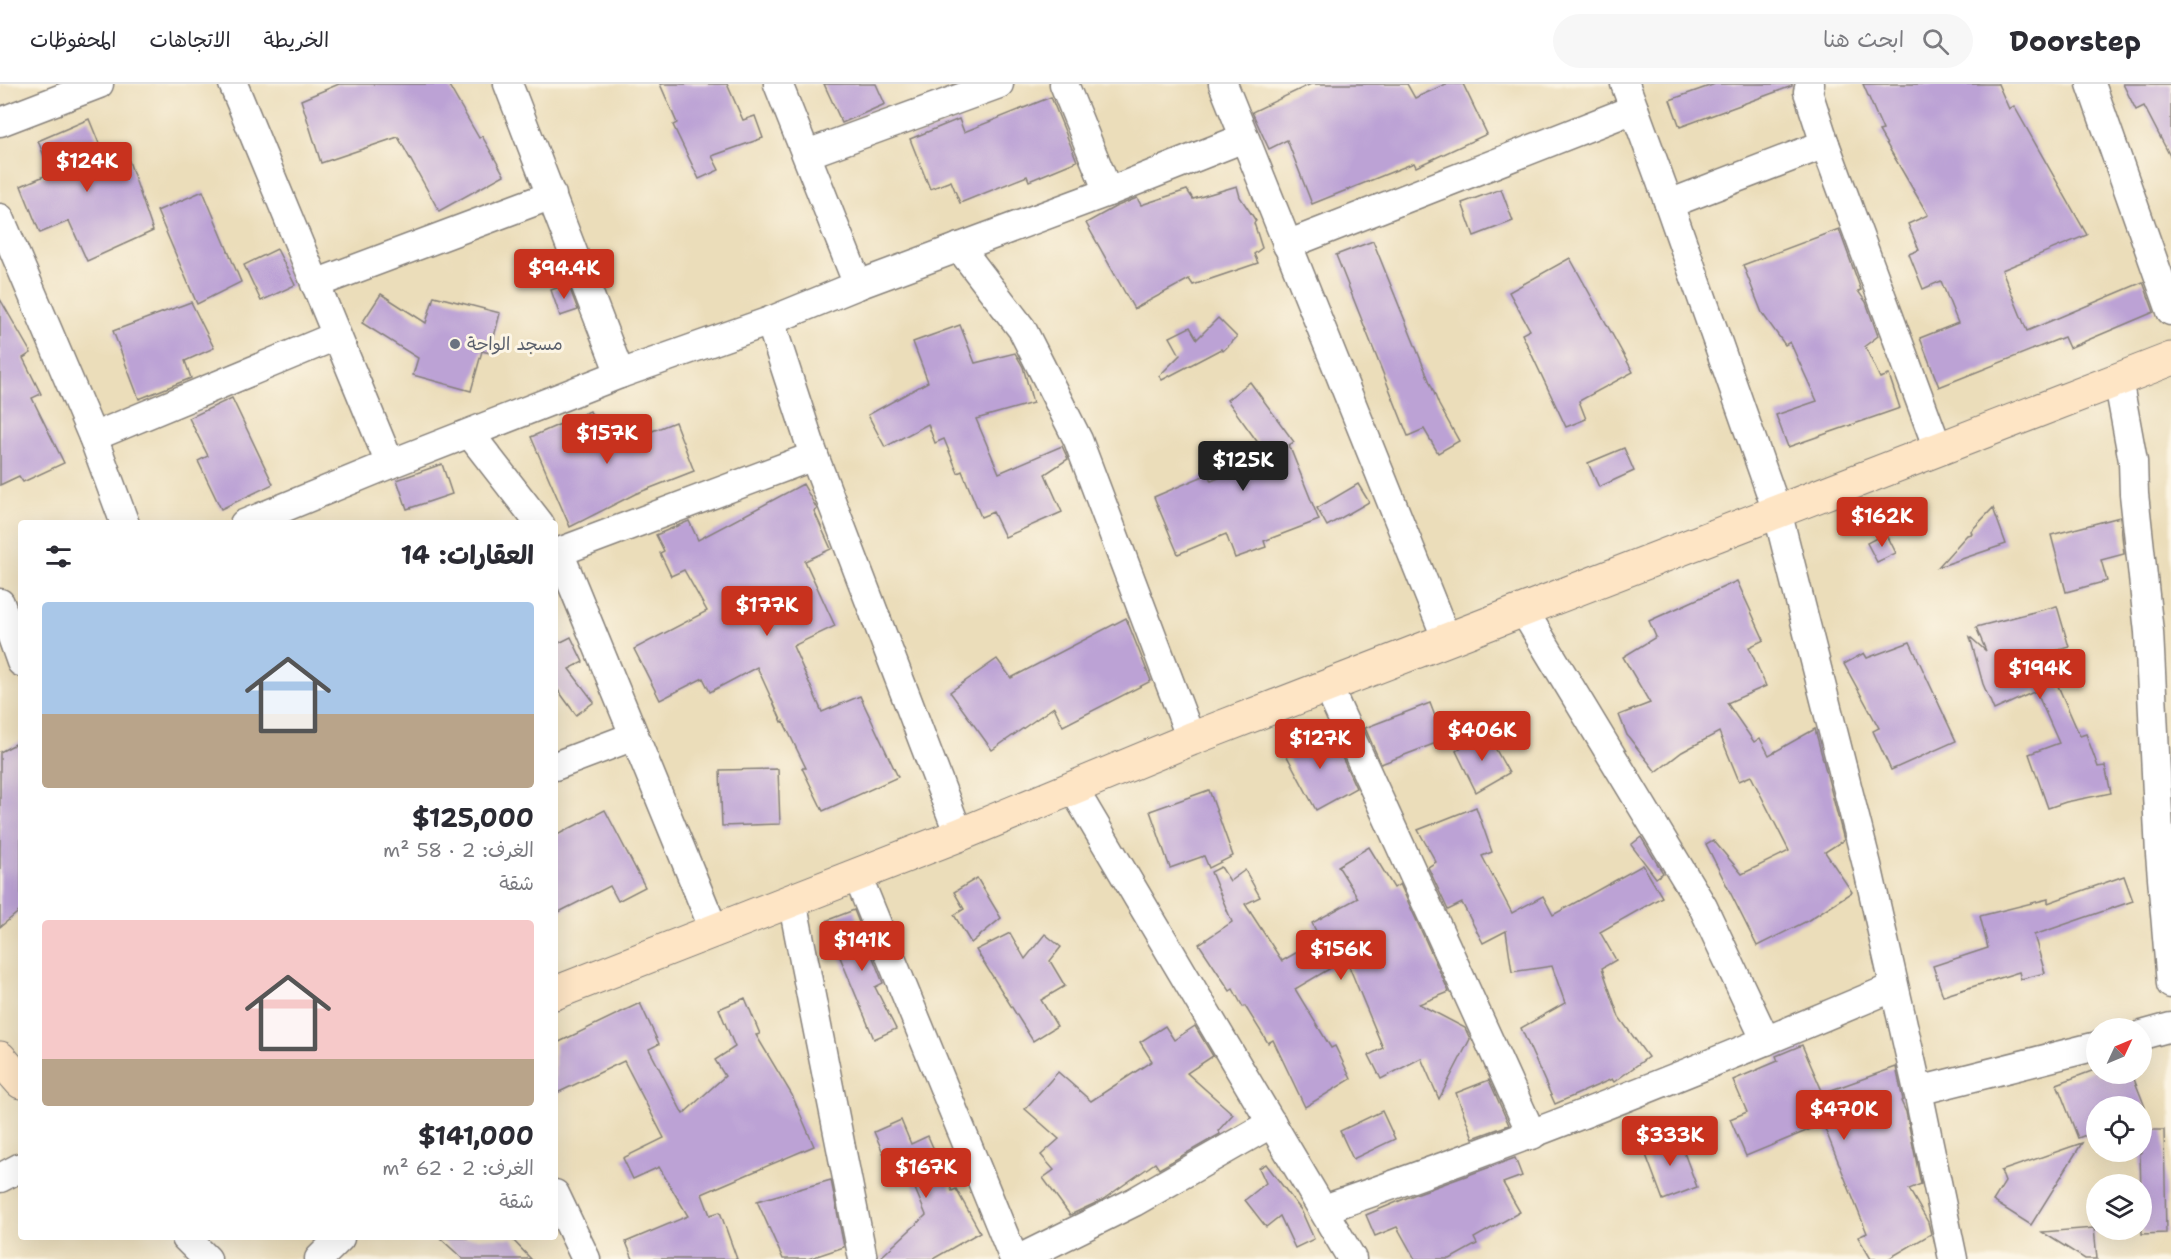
<!DOCTYPE html>
<html lang="ar">
<head>
<meta charset="utf-8">
<style>
  :root { --surface:#fff; --page:#f7f7f7; --text:#2b2b33; --muted:#7c7c81; --line:#e1e1e2; --accent:#c8321e }
  body { margin:0; font-family:"Shantell Sans","Playpen Sans Arabic",sans-serif; background:var(--page); color:var(--text); direction:rtl; height:100vh; display:flex; flex-direction:column; font-size:22px; white-space:nowrap }
  * { box-sizing:border-box; margin:0 }
  p { font-size:20px; color:var(--muted) }
  .icon { flex:none; width:33px; height:33px; fill:none; stroke:currentColor; stroke-width:2; stroke-linecap:round; stroke-linejoin:round }
  .map { position:relative; flex:1; overflow:hidden; direction:ltr }
  .details { position:absolute; left:18px; top:436px; width:540px; height:720px; display:flex; flex-direction:column; background:var(--surface); border-radius:6px; box-shadow:0 6px 24px #0002; direction:rtl }
  .details>* { flex:none }
  .needle { width:39px; rotate:46deg }
  .buttons { position:absolute; left:2086px; top:934px; display:grid; gap:12px }
  .buttons a { display:grid; place-items:center; width:66px; height:66px; border-radius:50%; background:var(--surface); box-shadow:0 6px 24px #0002; font-size:30px }
  .price { position:absolute; translate:-50% -51px; padding:0 14px; border-radius:6px; background:var(--accent); color:#fff; font-size:20px; line-height:39px; filter:drop-shadow(0 2px 3px #0008) }
  .price::after { content:''; position:absolute; left:50%; top:36px; width:18px; height:14px; margin-left:-9px; background:inherit; clip-path:polygon(0 0,100% 0,50% 100%) }
  .price.on { background:#222; color:#fff }
  ul { padding:0; list-style:none }
  li { display:grid; align-content:center; gap:12px; height:318px; padding:0 24px }
  li span { display:grid; place-items:center; height:186px; border-radius:6px; color:#555 }
  li>.icon { margin-inline-start:auto }
  span .icon { width:108px; height:108px; fill:#fffc; stroke-width:1 }
  li b { font-size:26px }
  h2 { display:flex; justify-content:space-between; align-items:center; height:72px; padding:0 24px; font-size:26px }
  header { display:flex; align-items:center; gap:36px; box-sizing:border-box; height:84px; padding:0 30px; background:var(--surface); border-bottom:2px solid var(--line) }
  header strong { font-size:28px }
  nav { display:flex; gap:33px; margin-inline-start:auto; font-size:21px }
  .search { width:420px; height:54px; background:var(--page); display:flex; align-items:center; gap:15px; box-sizing:border-box; padding:0 21px; border-radius:33px; color:var(--muted); font-size:22px }
  .map>svg:first-child { display:block }
  .building { fill:#bca2d5 }
  .lines { fill:none; stroke-linecap:round; stroke-linejoin:round }
  .street-casing { stroke:#86807a; stroke-width:31 }
  .secondary-casing { stroke:#86807a; stroke-width:35 }
  .street { stroke:#fff; stroke-width:28 }
  .secondary { stroke:#fee5c5; stroke-width:33 }
  .worship-dot { fill:#6b7280; stroke:#fcf5e5; stroke-width:2 }
  .labels { text-anchor:middle; dominant-baseline:central; stroke-width:6; stroke-linejoin:round; paint-order:stroke }
  .worship-label { font-size:18px; fill:#5b616d; stroke:#fcf5e5; text-anchor:start }
</style>
</head>
<body>
<header>
<strong>Doorstep</strong>
<div class="search"><svg class="icon" aria-label="search" viewBox="0 0 24 24"><circle cx="10" cy="10" r="6"/><path d="M15 15l6 6"/></svg>ابحث هنا</div>
<nav><a>الخريطة</a><a>الاتجاهات</a><a>المحفوظات</a></nav>
</header>
<div class="map">
<svg width="2171" height="1175" viewBox="0 0 2171 1175">
  <rect width="100%" height="100%" fill="#fcf5e5"/>
  <filter id="ink" filterUnits="userSpaceOnUse"><feTurbulence type="fractalNoise" baseFrequency=".0167" numOctaves="2"/><feDisplacementMap in="SourceGraphic" scale="12" xChannelSelector="R" yChannelSelector="G"/><feConvolveMatrix kernelMatrix="1 2 1 2 8 2 1 2 1" color-interpolation-filters="sRGB"/></filter>
  <filter id="wash" filterUnits="userSpaceOnUse"><feTurbulence type="fractalNoise" baseFrequency=".008" numOctaves="4" result="noise"/><feDisplacementMap in="SourceGraphic" scale="24" xChannelSelector="R" yChannelSelector="G"/><feGaussianBlur stdDeviation="1.35" result="paint"/><feColorMatrix in="noise" values="0 0 0 0 0 0 0 0 0 0 0 0 0 0 0 0 0 1.4 0 .05"/><feComposite in="paint" operator="in"/></filter>
  <g filter="url(#wash)">
    <rect width="100%" height="100%" fill="#ebddba"/>
    <g id="blocks">
      <!-- building -->
      <g class="building">
        <polygon points="339,0 448,0 479,54 482,52 504,91 439,127 398,53 321,79 301,16"/>
        <polygon points="660,0 727,0 743,36 755,32 763,54 712,72 719,86 699,95 673,41 677,39"/>
        <polygon points="824,0 876,0 885,20 842,39"/>
        <polygon points="1311,0 1407,0 1415,14 1446,0 1463,0 1487,50 1416,83 1414,79 1312,120 1287,56 1269,65 1252,28"/>
        <polygon points="1715,0 1792,0 1792,2 1680,43 1670,16"/>
        <polygon points="1863,0 1998,0 2009,25 2014,22 2087,151 2002,186 2027,247 2143,198 2154,228 2069,264 2064,253 1939,303 1920,254 1958,239 1941,197 1923,205 1909,170 1919,166 1908,140 1928,131 1879,47 1883,46"/>
        <polygon points="2123,0 2171,0 2171,74 2144,22 2136,26"/>
        <polygon points="1051,13 1077,77 1029,97 1027,92 960,119 951,97 930,105 910,55 959,35 964,48"/>
        <polygon points="89,35 109,84 129,77 153,147 87,177 69,137 40,149 21,102 51,89 38,57"/>
        <polygon points="1237,102 1240,113 1256,137 1254,139 1262,164 1254,170 1258,179 1193,201 1189,195 1134,225 1086,139 1115,123 1137,114 1141,121 1187,106 1193,115"/>
        <polygon points="1501,105 1513,137 1474,152 1462,119"/>
        <polygon points="203,107 241,198 197,220 157,127"/>
        <polygon points="1839,145 1861,206 1858,207 1866,218 1878,252 1865,262 1880,294 1889,291 1900,324 1788,363 1776,331 1817,317 1790,258 1785,261 1762,229 1743,181"/>
        <polygon points="1373,157 1439,321 1459,357 1438,369 1424,345 1408,352 1336,171"/>
        <polygon points="277,165 295,201 261,217 244,181"/>
        <polygon points="1570,174 1633,288 1579,317 1586,335 1566,343 1522,250 1530,246 1509,208"/>
        <polygon points="568,200 578,226 560,232 551,206"/>
        <polygon points="381,210 426,239 434,212 500,229 490,269 482,267 471,307 413,291 418,274 362,239"/>
        <polygon points="0,215 31,269 23,274 41,310 32,314 64,379 23,398 19,392 0,401"/>
        <polygon points="191,218 214,264 185,277 191,294 139,315 113,247"/>
        <polygon points="1218,234 1237,253 1223,267 1221,265 1162,296 1159,292 1180,271 1170,253 1190,243 1197,255"/>
        <polygon points="960,241 975,279 1015,269 1023,283 1033,319 976,335 999,389 1062,362 1068,375 1045,390 1062,428 1005,453 993,428 981,433 962,387 958,389 944,355 935,359 928,340 885,363 868,331 928,298 913,258"/>
        <polygon points="1250,298 1294,358 1289,361 1319,436 1264,457 1266,463 1235,474 1226,450 1178,470 1154,413 1208,390 1211,397 1269,374 1227,316"/>
        <polygon points="232,314 273,400 221,425 198,377 208,372 189,334"/>
        <polygon points="590,327 607,365 675,338 694,387 635,410 570,443 531,353"/>
        <polygon points="1624,364 1634,387 1599,403 1588,379"/>
        <polygon points="442,380 452,410 407,425 397,396"/>
        <polygon points="803,400 817,425 814,427 831,465 805,477 835,542 793,562 822,628 860,612 898,693 823,727 802,684 806,684 783,637 782,638 757,583 710,608 703,594 660,616 634,565 707,527 684,486 671,492 660,469 664,467 656,451 689,437 698,456"/>
        <polygon points="1358,400 1369,418 1327,442 1317,424"/>
        <polygon points="1993,424 2006,460 1938,483 1967,451 1972,450 1971,447"/>
        <polygon points="2120,433 2124,470 2101,476 2107,497 2066,508 2051,451"/>
        <polygon points="1886,449 1896,469 1877,478 1867,459"/>
        <polygon points="1737,497 1764,556 1749,563 1766,602 1727,619 1754,658 1760,654 1769,671 1815,645 1844,756 1825,768 1852,808 1807,837 1757,862 1706,760 1713,756 1742,790 1789,767 1751,692 1739,697 1719,648 1682,668 1656,688 1627,651 1619,631 1650,619 1623,573 1656,553 1649,537"/>
        <polygon points="2057,522 2069,563 2044,570 2080,652 2086,650 2098,683 2105,682 2111,709 2066,718 2048,724 2029,670 2059,659 2036,607 1994,626 1983,600 1970,553 1986,567 1976,543"/>
        <polygon points="1126,534 1151,597 1063,642 1054,623 992,666 950,608 997,575 1011,594"/>
        <polygon points="571,553 583,578 569,585 594,618 576,631 555,602 555,561"/>
        <polygon points="1910,558 1956,657 1891,686 1873,647 1879,644 1844,580 1864,569 1867,574"/>
        <polygon points="1430,619 1444,656 1381,680 1365,644"/>
        <polygon points="1485,646 1509,689 1476,708 1456,667"/>
        <polygon points="1309,649 1317,664 1334,656 1356,704 1316,726 1282,663"/>
        <polygon points="21,657 21,826 0,843 0,668"/>
        <polygon points="778,685 780,740 722,742 720,686"/>
        <polygon points="1209,706 1233,772 1209,784 1204,772 1170,784 1150,727"/>
        <polygon points="1476,723 1492,768 1482,772 1512,829 1543,812 1553,831 1643,781 1662,813 1600,848 1616,876 1602,884 1619,933 1648,973 1614,998 1612,995 1555,1020 1521,944 1565,919 1552,882 1512,888 1506,847 1483,859 1462,819 1448,826 1428,783 1436,778 1418,746"/>
        <polygon points="605,726 645,803 618,817 610,802 555,830 555,752"/>
        <polygon points="1641,753 1663,789 1656,794 1631,761"/>
        <polygon points="1369,763 1394,804 1400,800 1449,908 1419,920 1465,944 1470,955 1439,1015 1421,974 1381,995 1369,971 1383,964 1346,875 1295,905 1331,964 1335,962 1351,995 1305,1023 1273,956 1268,959 1245,922 1243,923 1233,905 1230,907 1199,860 1232,838 1211,788 1221,783 1230,797 1245,786 1260,813 1245,820 1282,877 1320,855 1312,839 1358,814 1338,782"/>
        <polygon points="2124,792 2133,817 2034,851 2045,889 2021,895 2019,888 1943,912 1933,882 1988,864 1980,832 2048,815 2048,819"/>
        <polygon points="977,794 1001,834 971,859 954,831 964,825 954,808"/>
        <polygon points="854,826 883,899 875,903 896,945 874,955 840,873 842,872 828,836"/>
        <polygon points="1010,849 1025,875 1045,850 1061,863 1050,877 1065,902 1041,916 1057,942 1033,957 976,866"/>
        <polygon points="745,914 760,950 756,951 792,1011 814,1062 702,1110 710,1131 720,1128 737,1175 633,1175 626,1158 688,1132 659,1083 633,1095 623,1074 664,1054 624,977 555,1010 555,960 640,919 659,960 649,965 683,1030 725,992 715,976 735,963 719,925"/>
        <polygon points="1165,942 1174,956 1195,942 1213,972 1187,989 1233,1030 1218,1047 1220,1050 1159,1085 1155,1079 1102,1116 1070,1131 1043,1094 1054,1086 1041,1071 1059,1055 1025,1025 1058,988 1091,1017 1152,977 1140,958"/>
        <polygon points="1802,961 1823,1009 1896,983 1903,1016 1901,1017 1906,1028 1921,1100 1909,1105 1928,1138 1931,1150 1888,1175 1871,1175 1858,1153 1867,1149 1823,1040 1746,1072 1730,1035 1747,1028 1733,996 1778,977 1776,972"/>
        <polygon points="2097,985 2097,990 2132,990 2145,1023 2097,1023 2097,1047 2078,1054 2057,1000"/>
        <polygon points="1489,996 1509,1041 1473,1054 1456,1009"/>
        <polygon points="1382,1027 1395,1055 1353,1075 1340,1047"/>
        <polygon points="901,1036 911,1060 928,1052 952,1107 956,1105 980,1148 933,1175 879,1175 926,1131 903,1076 889,1082 874,1048"/>
        <polygon points="2142,1046 2164,1046 2166,1149 2142,1150 2140,1068 2142,1068"/>
        <polygon points="1677,1050 1697,1103 1663,1116 1643,1063"/>
        <polygon points="2082,1059 2031,1141 1993,1117 2005,1098 2001,1087"/>
        <polygon points="1515,1074 1522,1092 1503,1099 1520,1128 1474,1154 1477,1160 1450,1175 1415,1175 1397,1143 1375,1152 1366,1131 1416,1110"/>
        <polygon points="1266,1080 1301,1126 1314,1155 1295,1164 1280,1132 1266,1143 1245,1116 1266,1099 1259,1084"/>
        <polygon points="831,1096 844,1163 808,1175 783,1175 757,1117"/>
        <polygon points="2094,1144 2097,1175 2085,1175 2042,1148"/>
        <polygon points="440,1154 511,1154 531,1175 463,1175"/>
      </g>
    </g>
  </g>
  <g filter="url(#ink)">
    <use href="#blocks" fill-opacity="0" stroke="#86807a" stroke-width="1.5"/>
    <g class="lines">
      <!-- street casing -->
      <g class="street-casing">
        <g id="street">
          <polyline points="233,0 390,380"/>
          <polyline points="508,0 620,290"/>
          <polyline points="778,0 858,201"/>
          <polyline points="1064,0 1108,108"/>
          <polyline points="1223,0 1447,556"/>
          <polyline points="1625,0 1669,120 1777,427 1867,781 1918,1007 1953,1175"/>
          <polyline points="1810,0 1808,8 1825,60 1938,365"/>
          <polyline points="2091,0 2171,227"/>
          <polyline points="0,38 99,0"/>
          <polyline points="807,70 999,0"/>
          <polyline points="1669,120 1825,60"/>
          <polyline points="0,134 93,353 125,440"/>
          <polyline points="1287,161 1634,25"/>
          <polyline points="959,163 1022,245 1078,356 1191,655"/>
          <polyline points="315,200 552,111"/>
          <polyline points="770,237 814,372 959,751"/>
          <polyline points="2118,295 2133,377 2134,410 2149,548 2160,770 2171,900"/>
          <polyline points="470,350 540,440"/>
          <polyline points="93,353 336,252"/>
          <polyline points="244,440 390,380 620,290 770,237 858,201 1108,108 1244,54"/>
          <polyline points="0,519 21,578"/>
          <polyline points="1524,527 1703,823 1766,957"/>
          <polyline points="1328,603 1532,1051"/>
          <polyline points="555,682 634,652"/>
          <polyline points="1073,704 1352,1175"/>
          <polyline points="857,791 1014,1175"/>
          <polyline points="792,816 863,1175"/>
          <polyline points="714,846 559,468 814,372"/>
          <polyline points="2142,951 2171,943"/>
          <polyline points="1918,1007 2097,962"/>
          <polyline points="0,1094 21,1083"/>
          <polyline points="555,1110 586,1175"/>
          <path d="M1324,1125C1517,1059 1706,983 1894,903"/>
          <polyline points="186,1154 207,1175"/>
          <polyline points="319,1175 340,1154"/>
          <polyline points="1019,1175 1134,1118 1272,1039"/>
        </g>
      </g>
      <!-- secondary casing -->
      <g class="secondary-casing">
        <g id="secondary">
          <polyline points="555,909 959,751 1191,655 2171,275"/>
          <polyline points="0,974 21,998"/>
        </g>
      </g>
      <!-- street -->
      <use href="#street" class="street"/>
      <!-- secondary -->
      <use href="#secondary" class="secondary"/>
    </g>
  </g>
  <!-- markers -->
  <circle class="worship-dot" cx="455" cy="260" r="6"/>
  <g class="labels">
    <!-- worship labels -->
    <g class="worship-label">
      <text x="467" y="260">مسجد الواحة</text>
    </g>
  </g>
</svg>
<div class="buttons">
<a><svg class="needle" viewBox="-14 -14 28 28"><path d="M0-13l5 13h-10z" fill="#e53935"/><path d="M0 13l5-13h-10z" fill="#7c7c81"/></svg></a>
<a><svg class="icon" aria-label="locate" viewBox="0 0 24 24"><circle cx="12" cy="12" r="6"/><path d="M12 2v4M12 18v4M2 12h4M18 12h4"/></svg></a>
<a><svg class="icon" aria-label="layers" viewBox="0 0 24 24"><path d="M12 4l9 5-9 5-9-5zM3 14l9 5 9-5"/></svg></a>
</div>
<b class="price" style="left:87px;top:109px">$124K</b>
<b class="price" style="left:564px;top:216px">$94.4K</b>
<b class="price" style="left:607px;top:381px">$157K</b>
<b class="price on" style="left:1243px;top:408px">$125K</b>
<b class="price" style="left:1882px;top:464px">$162K</b>
<b class="price" style="left:767px;top:553px">$177K</b>
<b class="price" style="left:2040px;top:616px">$194K</b>
<b class="price" style="left:1482px;top:678px">$406K</b>
<b class="price" style="left:1320px;top:686px">$127K</b>
<b class="price" style="left:862px;top:888px">$141K</b>
<b class="price" style="left:1341px;top:897px">$156K</b>
<b class="price" style="left:1844px;top:1057px">$470K</b>
<b class="price" style="left:1670px;top:1083px">$333K</b>
<b class="price" style="left:926px;top:1115px">$167K</b>
<section class="details">
<h2>العقارات: 14<svg class="icon" aria-label="filters" viewBox="0 0 24 24"><path d="M4 7h16M4 17h16"/><circle cx="9" cy="7" r="2"/><circle cx="15" cy="17" r="2"/></svg></h2>
<ul>
<li><span style="background:linear-gradient(#a9c7e8 60%,#b9a48a 0)"><svg class="icon" aria-label="home" viewBox="0 0 24 24"><path d="M3 11l9-7 9 7M6 9v11h12V9"/></svg></span><div><b>$125,000</b><p>الغرف: 2 · 58 m²</p><p>شقة</p></div></li>
<li><span style="background:linear-gradient(#f6c9c9 75%,#b9a48a 0)"><svg class="icon" aria-label="home" viewBox="0 0 24 24"><path d="M3 11l9-7 9 7M6 9v11h12V9"/></svg></span><div><b>$141,000</b><p>الغرف: 2 · 62 m²</p><p>شقة</p></div></li>
</ul>
</section>
</div>
</body>
</html>
